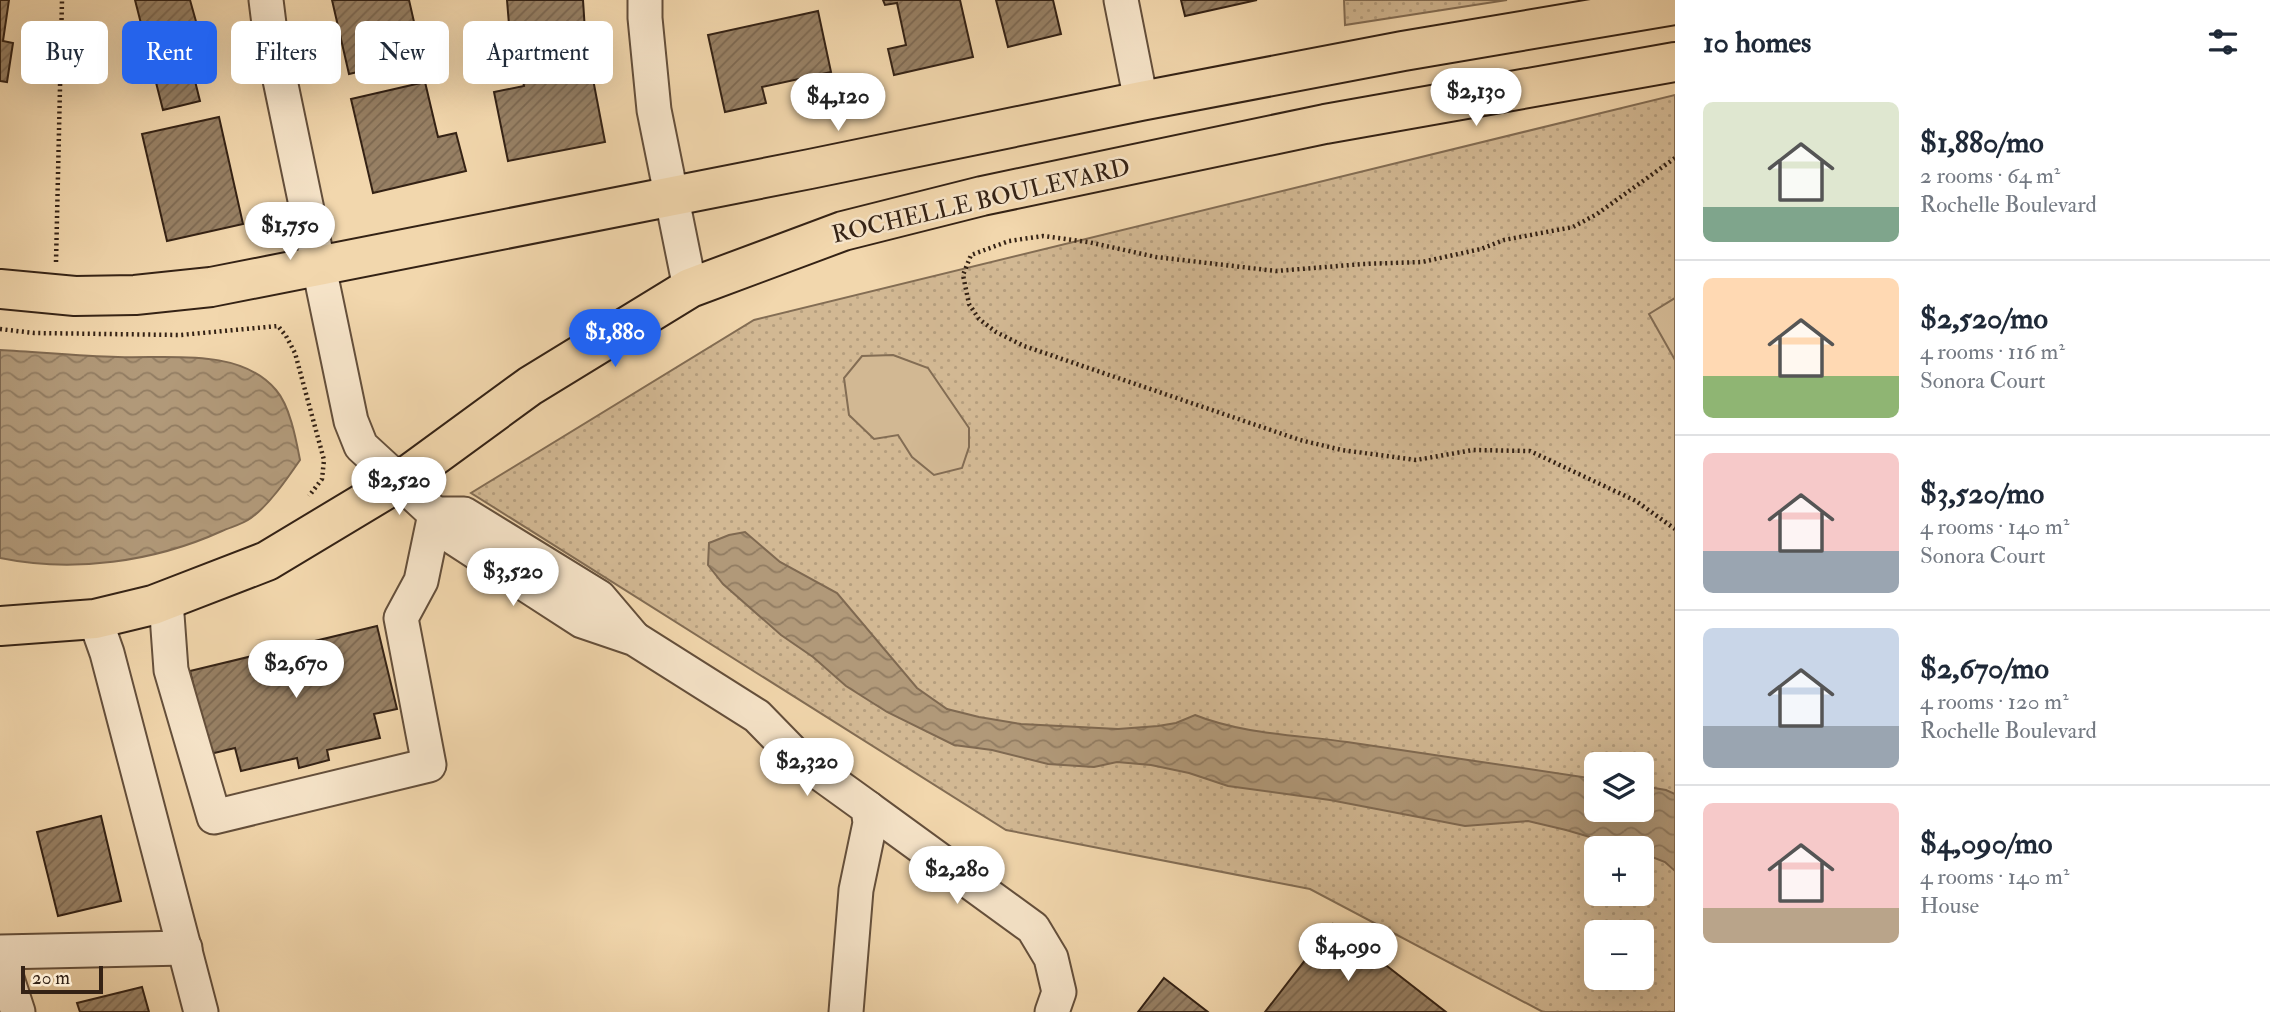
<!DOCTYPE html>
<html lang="en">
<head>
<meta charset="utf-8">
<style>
  :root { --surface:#fff; --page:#f6f6f7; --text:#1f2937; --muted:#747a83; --line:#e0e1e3; --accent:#2563eb }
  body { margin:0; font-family:"IM FELL Double Pica",serif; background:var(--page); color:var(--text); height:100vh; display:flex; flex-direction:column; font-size:26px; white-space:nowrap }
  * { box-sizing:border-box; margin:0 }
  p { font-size:23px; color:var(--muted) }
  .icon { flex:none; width:38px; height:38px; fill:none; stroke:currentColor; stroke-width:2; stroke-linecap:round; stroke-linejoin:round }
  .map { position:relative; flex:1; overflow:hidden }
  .panel { display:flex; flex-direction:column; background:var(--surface); width:595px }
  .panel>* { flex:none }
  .top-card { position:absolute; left:21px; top:21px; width:665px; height:63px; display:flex; gap:14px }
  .controls { position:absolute; left:1584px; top:752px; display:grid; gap:14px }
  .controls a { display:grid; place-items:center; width:70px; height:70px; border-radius:10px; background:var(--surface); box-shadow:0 7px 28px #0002; font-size:35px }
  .scale { position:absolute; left:21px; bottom:18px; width:82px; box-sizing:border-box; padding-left:7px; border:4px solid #342215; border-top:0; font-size:19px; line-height:24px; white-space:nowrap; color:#342215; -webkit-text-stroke:5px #f7e5ca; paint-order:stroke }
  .price { position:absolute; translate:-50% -60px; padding:0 16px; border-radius:24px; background:#fff; color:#222; font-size:23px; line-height:46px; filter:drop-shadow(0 2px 4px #0008) }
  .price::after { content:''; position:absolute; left:50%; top:42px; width:21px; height:16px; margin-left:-10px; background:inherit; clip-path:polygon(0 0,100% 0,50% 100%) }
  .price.current { background:var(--accent); color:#fff }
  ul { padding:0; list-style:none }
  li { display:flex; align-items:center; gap:21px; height:175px; padding:0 28px }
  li+li { border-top:2px solid var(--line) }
  li span { display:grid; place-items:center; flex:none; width:196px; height:140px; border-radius:10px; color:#555 }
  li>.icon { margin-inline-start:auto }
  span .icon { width:84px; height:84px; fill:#fffc; stroke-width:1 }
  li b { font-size:30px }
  h2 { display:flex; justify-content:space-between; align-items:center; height:84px; padding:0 28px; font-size:30px }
  .chip { padding:0 24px; border-radius:10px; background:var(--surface); box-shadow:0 7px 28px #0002; font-size:24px; line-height:63px }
  .chip.current { background:var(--accent); color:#fff }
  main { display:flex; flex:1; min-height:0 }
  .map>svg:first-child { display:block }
  .grass { fill:url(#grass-dots); stroke:#836d54; stroke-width:2; fill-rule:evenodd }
  .pitch { fill:#d2b893; stroke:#836d54; stroke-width:2 }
  .water { fill:url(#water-waves); stroke:#7f6951; stroke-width:2 }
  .building { fill:url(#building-hatch); stroke:#342215; stroke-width:2 }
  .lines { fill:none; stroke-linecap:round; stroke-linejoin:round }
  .minor-casing { stroke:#644f3b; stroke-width:37 }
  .major-casing { stroke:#342215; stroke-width:42 }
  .path { stroke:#342215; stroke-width:4.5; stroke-dasharray:2 3.5; stroke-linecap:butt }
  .minor { stroke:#f7e5ca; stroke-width:33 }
  .major { stroke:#f2d7ad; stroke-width:38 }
  .labels { text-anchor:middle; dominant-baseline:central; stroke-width:5; stroke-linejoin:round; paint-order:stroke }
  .street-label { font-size:24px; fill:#342215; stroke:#f7e5ca }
</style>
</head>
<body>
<main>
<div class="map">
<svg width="1675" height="1012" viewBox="0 0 1675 1012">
  <defs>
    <pattern id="grass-dots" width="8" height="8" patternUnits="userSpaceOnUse" patternTransform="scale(1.75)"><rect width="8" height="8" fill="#d2b893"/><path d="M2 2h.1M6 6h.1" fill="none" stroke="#b59e7e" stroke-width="1.8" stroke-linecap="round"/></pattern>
    <pattern id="water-waves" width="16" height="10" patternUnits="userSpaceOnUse" patternTransform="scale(1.75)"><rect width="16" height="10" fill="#b19979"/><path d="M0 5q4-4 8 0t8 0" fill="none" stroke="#917c62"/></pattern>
    <pattern id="building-hatch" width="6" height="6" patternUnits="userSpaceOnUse" patternTransform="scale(1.75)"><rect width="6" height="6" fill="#978064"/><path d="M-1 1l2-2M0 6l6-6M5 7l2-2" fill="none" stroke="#7c6851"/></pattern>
  </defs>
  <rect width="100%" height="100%" fill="#f2d7ad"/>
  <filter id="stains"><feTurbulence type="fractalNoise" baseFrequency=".00286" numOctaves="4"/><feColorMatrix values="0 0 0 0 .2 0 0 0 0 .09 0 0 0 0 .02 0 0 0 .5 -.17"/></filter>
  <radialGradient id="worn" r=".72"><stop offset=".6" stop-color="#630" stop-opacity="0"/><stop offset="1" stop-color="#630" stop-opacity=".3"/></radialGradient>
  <!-- grass -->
  <g class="grass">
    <polygon points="1344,0 1507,0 1345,25"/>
    <path d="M1675,95V1012H1543L1310,889L1006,830L471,493L754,320ZM1596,765H1642V810H1596ZM1596,849H1642V894H1596ZM1596,933H1642V978H1596Z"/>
  </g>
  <!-- pitch -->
  <g class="pitch">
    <polygon points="1675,298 1675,360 1649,314"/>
    <polygon points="893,355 928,368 969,428 969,447 962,468 934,475 912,457 898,435 874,439 849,415 844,378 862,356"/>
  </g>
  <!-- water -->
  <g class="water">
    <path d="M0,350C39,352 79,356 118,357C167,359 240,347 276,390C290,406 296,439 300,460C287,479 269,505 251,518C243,524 231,527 222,531C154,562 73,573 0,558Z"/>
    <path d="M745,532L780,562L837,593L917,688L947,709L979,717L1021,724L1118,729L1158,726L1176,723L1195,715C1242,734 1297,735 1347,742C1430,754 1513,766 1596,779V810H1642V786L1666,790L1675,794V871L1665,862L1642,853V849H1631L1566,830L1528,821L1465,826L1330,800L1228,786L1189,773L1151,765L1117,762L1094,767L1048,764L992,750L954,745L887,712L846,686L813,657L781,635L723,584L708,565L709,543L729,535Z"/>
  </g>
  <!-- building -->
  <g class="building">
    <polygon points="0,0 9,0 3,41 13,43 7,82 0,81"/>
    <polygon points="135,0 190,0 197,25 182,29 200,101 163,110"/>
    <polygon points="332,0 409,0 422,57 349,74"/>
    <polygon points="507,0 583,0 585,31 510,37"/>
    <polygon points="883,0 960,0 973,57 894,75 888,49 906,45 897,3 885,5"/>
    <polygon points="996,0 1053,0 1061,34 1008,47"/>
    <polygon points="1181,0 1257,0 1185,16"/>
    <polygon points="818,11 831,72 762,87 766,103 725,112 708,35"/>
    <polygon points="588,53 605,142 508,161 494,92 524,86 520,66"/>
    <polygon points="425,82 438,137 456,133 466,171 373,193 351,99"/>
    <polygon points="219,117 243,224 167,241 142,134"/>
    <polygon points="377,626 397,709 374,714 380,738 327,750 329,760 299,768 297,758 241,771 235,748 210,754 190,671"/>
    <polygon points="101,816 121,901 58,916 37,832"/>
    <polygon points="1333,924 1446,1012 1265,1012"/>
    <polygon points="1164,978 1208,1012 1138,1012"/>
    <polygon points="142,987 149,1012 80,1012 77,1003"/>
  </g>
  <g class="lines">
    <!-- minor casing -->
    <g class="minor-casing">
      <g id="minor">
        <polyline points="266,0 270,32 351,421 361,446 435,514 454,538 582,621 635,639 757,716 796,756 868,808 870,823 856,890 846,1012"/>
        <polyline points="645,0 645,18 654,110 690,288"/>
        <polyline points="1121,0 1141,101"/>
        <polyline points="435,514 464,514 599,597 633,637"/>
        <polyline points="166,601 171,670 214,817 429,765 401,618 421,581 435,514"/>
        <polyline points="95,619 107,653 201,1012"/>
        <polyline points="868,808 1033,928 1051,958 1059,992 1052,1012"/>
        <polyline points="0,952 185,948"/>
        <polyline points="0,957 18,1012"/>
      </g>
    </g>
    <!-- major casing -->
    <g class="major-casing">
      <g id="major">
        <polyline points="0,289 75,296 135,295 211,287 810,169 1141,101 1403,51 1675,5"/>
        <polyline points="0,626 95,619 153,605 267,561 400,481 530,386 690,288 843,231 982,196 1325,124 1675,62"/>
      </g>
    </g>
    <!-- path -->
    <g class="path">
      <polyline points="1675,158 1597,214 1573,227 1504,240 1481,249 1422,262 1363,264 1276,271 1156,257 1088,242 1043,236 1009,241 971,255 963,275 969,304 979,319 996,332 1024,346 1300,440 1342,450 1416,460 1473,450 1530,451 1636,501 1675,529"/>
      <polyline points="56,262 62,0"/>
      <polyline points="0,329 34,333 180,335 278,326 286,336 295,353 324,460 322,479 309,496"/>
    </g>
    <!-- minor -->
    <use href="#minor" class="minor"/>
    <!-- major -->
    <use href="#major" class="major"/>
  </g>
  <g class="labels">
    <!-- street labels -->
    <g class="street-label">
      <text transform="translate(981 201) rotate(-13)">ROCHELLE BOULEVARD</text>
    </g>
  </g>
  <rect width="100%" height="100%" filter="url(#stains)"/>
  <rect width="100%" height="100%" fill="url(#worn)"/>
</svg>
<div class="controls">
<a><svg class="icon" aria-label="layers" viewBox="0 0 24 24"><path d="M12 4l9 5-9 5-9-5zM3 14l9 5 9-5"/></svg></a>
<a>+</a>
<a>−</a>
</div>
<div class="scale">20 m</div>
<b class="price" style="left:1476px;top:128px">$2,130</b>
<b class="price" style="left:838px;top:133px">$4,120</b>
<b class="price" style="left:290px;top:262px">$1,750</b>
<b class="price current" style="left:615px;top:369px">$1,880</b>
<b class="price" style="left:399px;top:517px">$2,520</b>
<b class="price" style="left:513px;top:608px">$3,520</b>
<b class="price" style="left:296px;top:700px">$2,670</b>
<b class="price" style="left:807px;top:798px">$2,320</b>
<b class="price" style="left:957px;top:906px">$2,280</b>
<b class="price" style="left:1348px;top:983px">$4,090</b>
<div class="top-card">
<a class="chip">Buy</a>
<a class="chip current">Rent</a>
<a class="chip">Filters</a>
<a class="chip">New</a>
<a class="chip">Apartment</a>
</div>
</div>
<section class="panel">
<h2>10 homes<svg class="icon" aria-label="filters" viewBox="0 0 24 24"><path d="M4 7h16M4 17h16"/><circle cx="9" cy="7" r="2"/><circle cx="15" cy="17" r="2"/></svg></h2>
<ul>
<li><span style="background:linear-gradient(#dfe7d0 75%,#7fa58c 0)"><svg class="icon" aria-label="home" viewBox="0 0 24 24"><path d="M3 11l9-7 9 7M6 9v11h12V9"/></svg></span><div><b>$1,880/mo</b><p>2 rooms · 64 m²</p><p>Rochelle Boulevard</p></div></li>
<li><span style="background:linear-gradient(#ffd9b3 70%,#8fb573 0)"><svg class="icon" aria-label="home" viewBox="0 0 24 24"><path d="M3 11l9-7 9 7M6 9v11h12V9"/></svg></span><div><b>$2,520/mo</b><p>4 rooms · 116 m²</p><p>Sonora Court</p></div></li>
<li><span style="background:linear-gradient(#f6c9c9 70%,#9aa5b1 0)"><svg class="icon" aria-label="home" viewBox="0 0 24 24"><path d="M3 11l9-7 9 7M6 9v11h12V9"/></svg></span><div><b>$3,520/mo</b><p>4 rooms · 140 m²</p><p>Sonora Court</p></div></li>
<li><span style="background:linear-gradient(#c9d6e8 70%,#9aa5b1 0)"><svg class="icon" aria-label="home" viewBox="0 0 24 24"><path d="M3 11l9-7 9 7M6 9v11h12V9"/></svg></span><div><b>$2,670/mo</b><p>4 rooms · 120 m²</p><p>Rochelle Boulevard</p></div></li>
<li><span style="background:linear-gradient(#f6c9c9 75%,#b9a48a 0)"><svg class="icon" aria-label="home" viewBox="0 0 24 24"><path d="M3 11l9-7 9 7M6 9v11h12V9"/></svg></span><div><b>$4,090/mo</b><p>4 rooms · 140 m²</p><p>House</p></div></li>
</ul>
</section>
</main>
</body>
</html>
